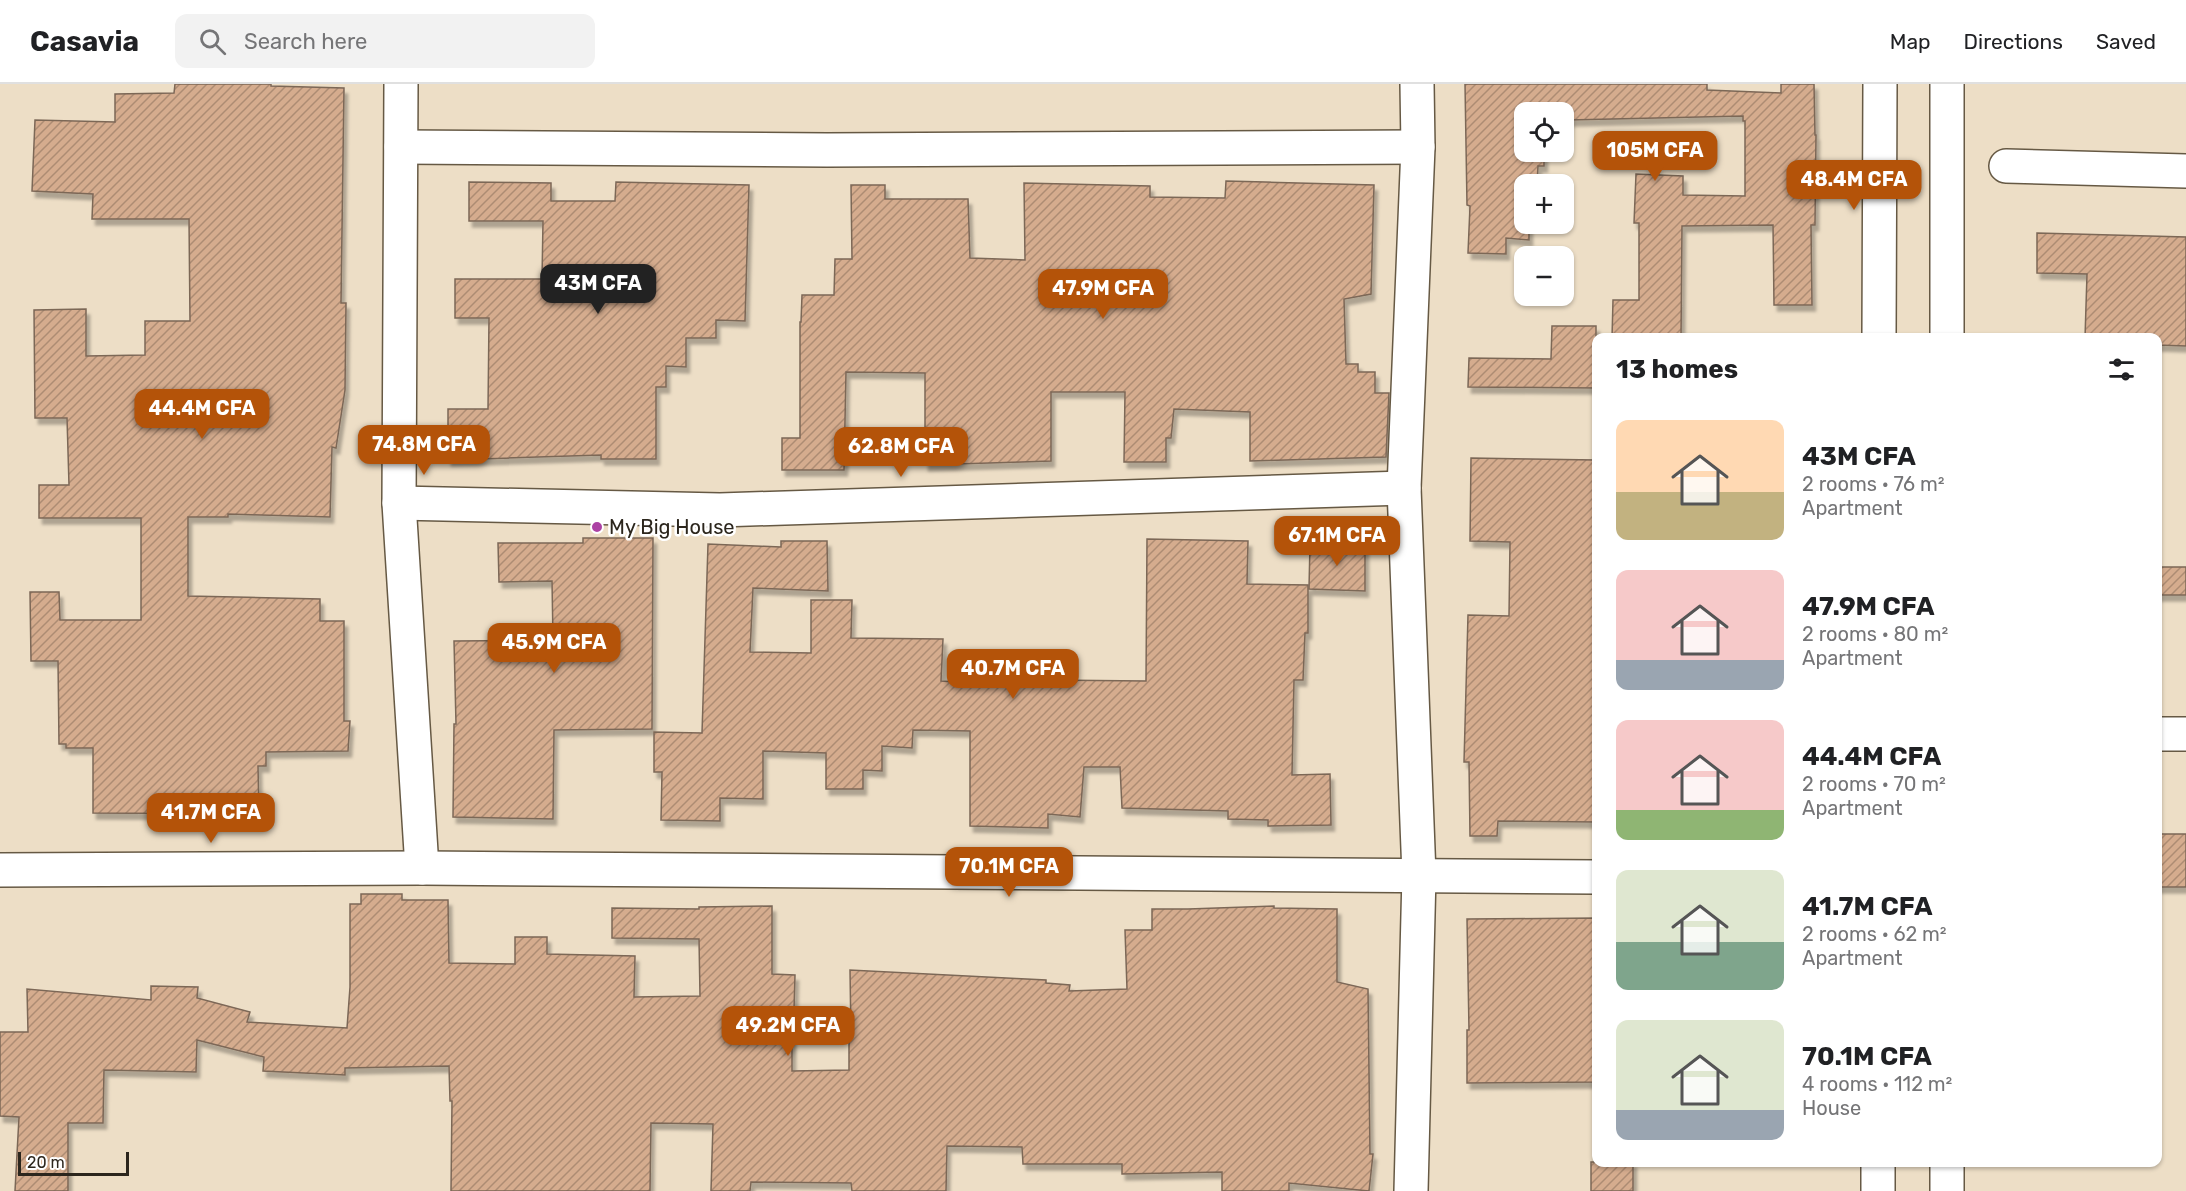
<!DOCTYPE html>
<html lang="en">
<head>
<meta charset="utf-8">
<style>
  :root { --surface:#fff; --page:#f2f2f2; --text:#202124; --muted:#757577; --line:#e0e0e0; --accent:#b45309 }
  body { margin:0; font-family:Rubik,sans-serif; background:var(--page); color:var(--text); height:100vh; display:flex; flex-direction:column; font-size:22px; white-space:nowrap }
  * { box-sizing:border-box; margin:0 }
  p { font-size:20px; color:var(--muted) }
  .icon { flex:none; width:33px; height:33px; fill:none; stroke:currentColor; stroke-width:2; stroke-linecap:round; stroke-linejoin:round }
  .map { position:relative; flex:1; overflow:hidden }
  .side { position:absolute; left:1592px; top:249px; width:570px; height:834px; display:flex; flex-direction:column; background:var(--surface); border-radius:12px; box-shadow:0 2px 4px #0004 }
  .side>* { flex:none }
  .controls { position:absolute; left:1514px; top:18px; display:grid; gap:12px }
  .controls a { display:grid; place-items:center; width:60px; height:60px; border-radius:12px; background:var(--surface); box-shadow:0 2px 4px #0004; font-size:30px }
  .scale { position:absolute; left:18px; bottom:15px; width:111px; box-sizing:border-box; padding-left:6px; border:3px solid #2c261d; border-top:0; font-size:16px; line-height:21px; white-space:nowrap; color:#2c261d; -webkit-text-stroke:4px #fff; paint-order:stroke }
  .price { position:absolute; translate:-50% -51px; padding:0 14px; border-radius:12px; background:var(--accent); color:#fff; font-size:20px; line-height:39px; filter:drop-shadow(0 2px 3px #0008) }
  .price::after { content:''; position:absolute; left:50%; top:36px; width:18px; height:14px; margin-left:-9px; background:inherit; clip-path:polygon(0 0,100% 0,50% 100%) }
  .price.on { background:#222; color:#fff }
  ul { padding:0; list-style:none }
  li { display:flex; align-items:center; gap:18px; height:150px; padding:0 24px }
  li span { display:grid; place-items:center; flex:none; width:168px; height:120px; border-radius:12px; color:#555 }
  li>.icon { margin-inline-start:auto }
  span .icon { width:72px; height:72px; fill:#fffc; stroke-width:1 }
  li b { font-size:26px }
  h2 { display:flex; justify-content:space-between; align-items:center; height:72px; padding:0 24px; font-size:26px }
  header { display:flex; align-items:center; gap:36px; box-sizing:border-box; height:84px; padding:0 30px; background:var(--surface); border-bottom:2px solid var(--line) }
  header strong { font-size:28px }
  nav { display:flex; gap:33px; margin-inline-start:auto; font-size:21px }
  .search { width:420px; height:54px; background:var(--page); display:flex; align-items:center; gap:15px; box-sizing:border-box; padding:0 21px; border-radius:12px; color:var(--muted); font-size:22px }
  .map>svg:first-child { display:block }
  .building { fill:url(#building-hatch); stroke:#7c6757; stroke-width:1.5; filter:url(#shadow) }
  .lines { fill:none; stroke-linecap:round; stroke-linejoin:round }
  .minor-casing { stroke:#665944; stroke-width:36 }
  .secondary-casing { stroke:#665944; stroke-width:36 }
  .minor { stroke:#fff; stroke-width:33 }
  .secondary { stroke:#fff; stroke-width:33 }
  .poi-dot { fill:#ac42a4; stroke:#fff; stroke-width:2 }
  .labels { text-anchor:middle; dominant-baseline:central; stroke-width:5; stroke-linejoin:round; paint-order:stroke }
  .poi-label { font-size:20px; fill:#2c261d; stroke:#fff; text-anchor:start }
</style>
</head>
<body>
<header>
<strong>Casavia</strong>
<div class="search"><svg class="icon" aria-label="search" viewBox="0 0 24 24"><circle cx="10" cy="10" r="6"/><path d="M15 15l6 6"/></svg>Search here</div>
<nav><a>Map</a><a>Directions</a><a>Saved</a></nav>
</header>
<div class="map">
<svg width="2186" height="1107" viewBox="0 0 2186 1107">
  <defs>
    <pattern id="building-hatch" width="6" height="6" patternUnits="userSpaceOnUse" patternTransform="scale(1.5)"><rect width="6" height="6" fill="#d5ac8e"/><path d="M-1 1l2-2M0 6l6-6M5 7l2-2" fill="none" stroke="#ad8c73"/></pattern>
    <filter id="shadow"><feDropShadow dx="3.5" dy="6" stdDeviation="1.5" flood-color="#0004"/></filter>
  </defs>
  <rect width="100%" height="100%" fill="#eddec6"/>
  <!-- building -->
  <g class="building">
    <polygon points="175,0 271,0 271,2 344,4 341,219 346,219 345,306 336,364 332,363 330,433 228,430 228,433 188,433 188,512 320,515 320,537 344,537 344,637 350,637 348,667 266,668 266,682 258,682 259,730 93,729 93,664 66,664 66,660 59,660 58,577 31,577 30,508 59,508 60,536 141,536 141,434 39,434 39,401 69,401 67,334 35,334 34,226 86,225 86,272 145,271 145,237 190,237 189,135 92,135 93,110 32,107 35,36 115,38 115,10 174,9"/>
    <polygon points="1465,0 1707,0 1707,6 1781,9 1781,0 1814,0 1815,51 1816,51 1815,141 1811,141 1812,221 1774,221 1773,141 1682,142 1681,254 1612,254 1613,216 1639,216 1639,139 1634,139 1636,90 1683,92 1683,111 1745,112 1745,37 1743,37 1743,32 1569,36 1566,64 1563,63 1563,28 1524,28 1524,68 1544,68 1544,82 1538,82 1537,100 1524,100 1524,140 1529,140 1529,156 1506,154 1506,170 1468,169 1470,122 1467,121"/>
    <polygon points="1226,97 1374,101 1371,210 1344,215 1346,280 1358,280 1358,288 1375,288 1375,309 1389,309 1386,373 1250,377 1250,328 1174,325 1171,354 1166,354 1166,378 1124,378 1125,308 1051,308 1051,377 925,381 925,289 846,288 844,386 782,386 782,354 800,354 800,238 801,238 802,211 834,211 835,175 852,175 851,101 885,101 885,115 968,115 970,174 1025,176 1024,99 1150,102 1150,113 1225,114"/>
    <polygon points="469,98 551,99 551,117 615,117 616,98 749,101 745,237 716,236 716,254 686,254 686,283 666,282 666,303 656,303 656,375 601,375 601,371 448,376 448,325 488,325 489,234 455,234 455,195 542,195 543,137 469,137"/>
    <polygon points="2037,149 2186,153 2186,262 2157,261 2157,254 2085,254 2087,190 2037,189"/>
    <polygon points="1552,242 1596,242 1596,304 1468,303 1469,274 1551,275"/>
    <polygon points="1471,374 1596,376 1596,738 1498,737 1497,752 1470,752 1469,678 1464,678 1468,531 1509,532 1510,458 1470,457"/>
    <polygon points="583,454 653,454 652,645 554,646 553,735 453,733 454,640 456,640 454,557 553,556 552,497 499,498 498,459 583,459"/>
    <polygon points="1147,455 1248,457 1247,500 1308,501 1308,549 1305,549 1303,596 1294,596 1292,691 1330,690 1331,741 1268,742 1268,736 1228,735 1228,727 1122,724 1120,683 1084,683 1080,733 1048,730 1048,744 970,742 970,647 913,646 912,664 882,662 882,687 863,686 863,705 826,705 826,669 763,667 763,715 720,714 720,737 661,736 662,688 654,688 654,648 702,649 708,460 781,463 781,457 827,457 828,507 753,504 750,568 811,569 811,516 852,516 851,554 943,555 941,597 1034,603 1034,600 1048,600 1048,596 1146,597"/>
    <polygon points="1310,459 1365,460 1365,507 1309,505"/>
    <polygon points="2158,483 2186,483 2186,511 2157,511"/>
    <rect x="2157" y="750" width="29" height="53"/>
    <polygon points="361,810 402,810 402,816 448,816 449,879 515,880 515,853 547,853 547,870 635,872 634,913 700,912 699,855 612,854 612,824 699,825 699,823 772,822 772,890 795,891 794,926 792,926 792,987 849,986 849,952 851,952 850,886 1046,896 1046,899 1070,901 1069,907 1127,905 1125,846 1152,846 1152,825 1188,825 1274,822 1274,824 1337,825 1337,898 1368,905 1370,1070 1373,1070 1369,1107 1289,1099 1289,1107 1222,1107 1222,1088 1122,1090 1122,1080 1023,1080 1022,1063 947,1062 946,1107 852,1107 851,1099 751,1098 750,1107 711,1107 713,1040 651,1039 650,1107 451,1107 452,1017 450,1017 449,982 345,984 345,991 263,987 264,973 197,956 196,988 104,986 103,1039 68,1039 68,1107 15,1107 19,1033 0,1032 0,948 28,948 27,905 151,916 151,902 198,903 197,914 250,928 247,938 347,944 350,903 350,820 361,820"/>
    <polygon points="1596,834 1596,998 1467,999 1467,946 1469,946 1467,835"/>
    <rect x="1591" y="1078" width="42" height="29"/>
  </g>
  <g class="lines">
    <!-- minor casing -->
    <g class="minor-casing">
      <g id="minor">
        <polyline points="401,0 399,419 422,784"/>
        <polyline points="401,63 827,66 1418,63"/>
        <polyline points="2006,82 2186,87"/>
        <polyline points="399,419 720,426 1404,404"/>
        <polyline points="2157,650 2186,650"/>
        <polyline points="0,786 422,784 1596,793"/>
        <polyline points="1411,1107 1419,791 1404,404 1418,63 1417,0"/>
      </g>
    </g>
    <!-- secondary casing -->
    <g class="secondary-casing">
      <g id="secondary">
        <polyline points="1879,254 1880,0"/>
        <polyline points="1947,254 1947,0"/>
        <polyline points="1878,1078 1878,1107"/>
        <polyline points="1947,1107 1947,1078"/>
      </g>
    </g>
    <!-- minor -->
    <use href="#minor" class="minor"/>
    <!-- secondary -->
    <use href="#secondary" class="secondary"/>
  </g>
  <!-- markers -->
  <circle class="poi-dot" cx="597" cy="443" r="6"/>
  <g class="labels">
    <!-- poi labels -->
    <g class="poi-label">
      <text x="609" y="443">My Big House</text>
    </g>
  </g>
</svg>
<div class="controls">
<a><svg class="icon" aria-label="locate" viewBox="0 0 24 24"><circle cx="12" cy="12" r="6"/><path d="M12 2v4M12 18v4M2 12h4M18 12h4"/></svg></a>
<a>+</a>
<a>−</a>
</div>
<div class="scale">20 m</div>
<b class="price" style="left:1655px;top:98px">105M CFA</b>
<b class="price" style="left:1854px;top:127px">48.4M CFA</b>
<b class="price on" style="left:598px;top:231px">43M CFA</b>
<b class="price" style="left:1103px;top:236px">47.9M CFA</b>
<b class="price" style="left:202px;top:356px">44.4M CFA</b>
<b class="price" style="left:424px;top:392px">74.8M CFA</b>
<b class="price" style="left:901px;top:394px">62.8M CFA</b>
<b class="price" style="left:1337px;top:483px">67.1M CFA</b>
<b class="price" style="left:554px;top:590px">45.9M CFA</b>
<b class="price" style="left:1013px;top:616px">40.7M CFA</b>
<b class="price" style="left:211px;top:760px">41.7M CFA</b>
<b class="price" style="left:1009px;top:814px">70.1M CFA</b>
<b class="price" style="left:788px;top:973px">49.2M CFA</b>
<section class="side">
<h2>13 homes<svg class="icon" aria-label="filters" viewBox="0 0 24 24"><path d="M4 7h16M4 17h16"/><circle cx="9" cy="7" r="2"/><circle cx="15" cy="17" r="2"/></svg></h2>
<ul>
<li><span style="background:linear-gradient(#ffd9b3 60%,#c2b280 0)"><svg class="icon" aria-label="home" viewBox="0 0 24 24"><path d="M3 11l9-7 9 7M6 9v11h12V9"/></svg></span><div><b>43M CFA</b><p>2 rooms · 76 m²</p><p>Apartment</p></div></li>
<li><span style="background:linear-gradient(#f6c9c9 75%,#9aa5b1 0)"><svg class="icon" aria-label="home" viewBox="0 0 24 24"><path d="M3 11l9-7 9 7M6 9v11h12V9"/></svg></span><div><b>47.9M CFA</b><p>2 rooms · 80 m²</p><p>Apartment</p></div></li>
<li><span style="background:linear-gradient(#f6c9c9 75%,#8fb573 0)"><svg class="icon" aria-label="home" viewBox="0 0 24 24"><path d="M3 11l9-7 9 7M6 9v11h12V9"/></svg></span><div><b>44.4M CFA</b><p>2 rooms · 70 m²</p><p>Apartment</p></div></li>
<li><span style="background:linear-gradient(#dfe7d0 60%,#7fa58c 0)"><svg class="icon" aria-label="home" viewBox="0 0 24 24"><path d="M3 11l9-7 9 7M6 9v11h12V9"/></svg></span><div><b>41.7M CFA</b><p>2 rooms · 62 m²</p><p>Apartment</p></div></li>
<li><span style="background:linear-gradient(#dfe7d0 75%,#9aa5b1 0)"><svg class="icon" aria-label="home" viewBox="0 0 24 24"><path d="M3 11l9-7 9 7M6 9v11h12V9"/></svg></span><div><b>70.1M CFA</b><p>4 rooms · 112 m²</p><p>House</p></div></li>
</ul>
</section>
</div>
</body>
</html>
